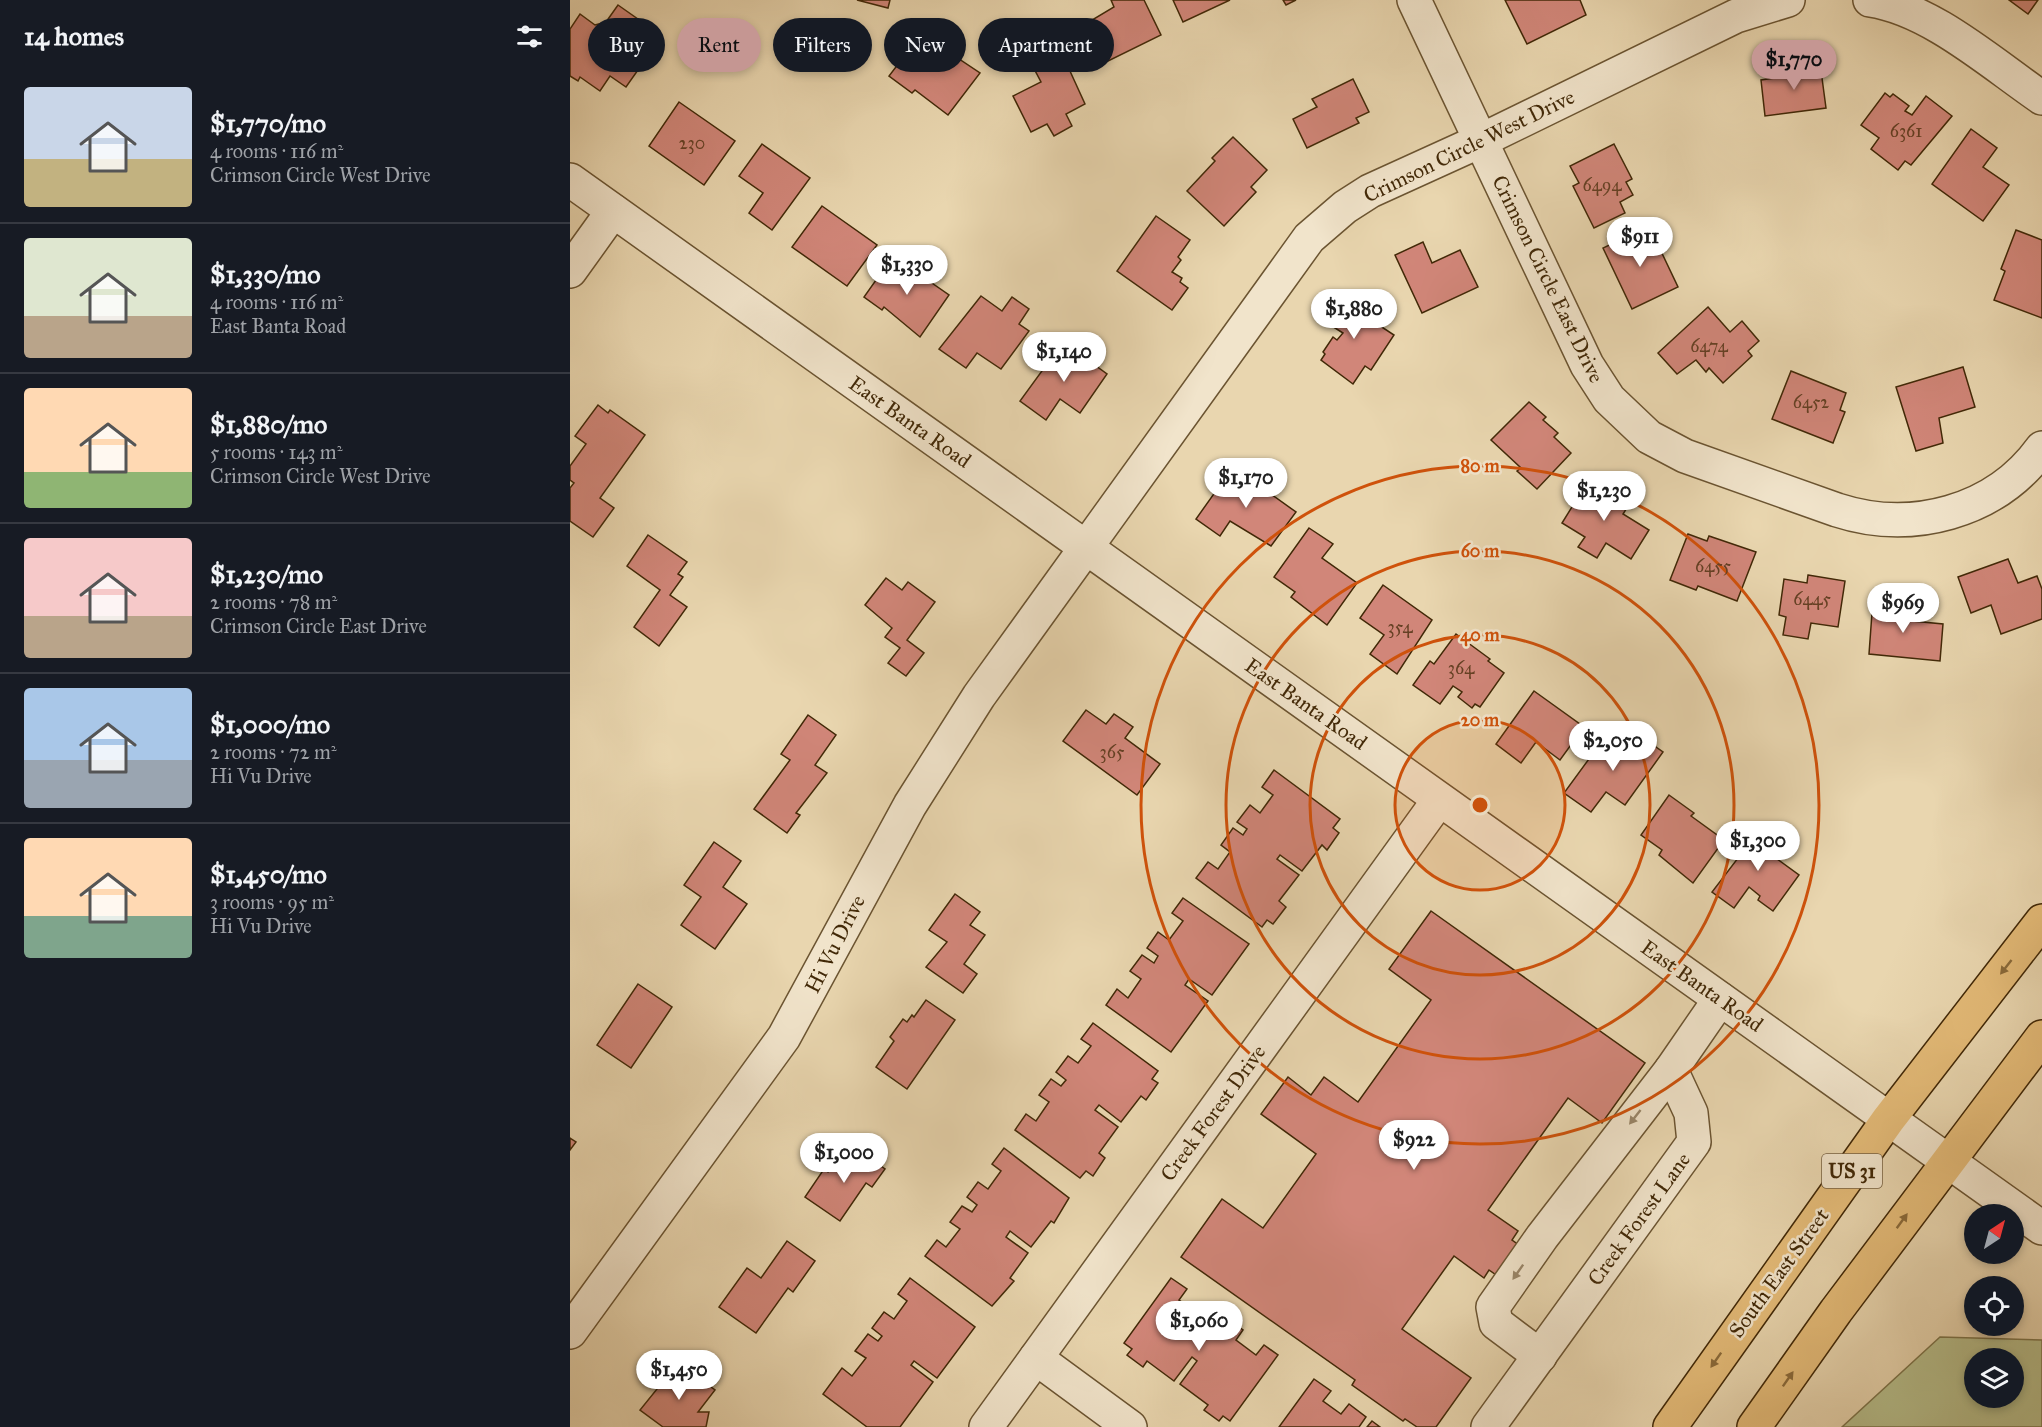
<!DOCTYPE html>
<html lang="en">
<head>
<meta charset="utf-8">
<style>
  :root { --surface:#171b24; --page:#20242c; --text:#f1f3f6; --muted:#9ea1a6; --line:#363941; --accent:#c59692 }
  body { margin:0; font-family:"IM FELL Great Primer",serif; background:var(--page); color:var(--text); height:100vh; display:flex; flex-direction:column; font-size:22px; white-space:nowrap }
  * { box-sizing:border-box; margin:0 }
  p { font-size:20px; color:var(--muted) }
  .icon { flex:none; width:33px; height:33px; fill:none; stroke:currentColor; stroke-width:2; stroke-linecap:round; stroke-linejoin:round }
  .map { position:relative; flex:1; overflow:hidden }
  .side { display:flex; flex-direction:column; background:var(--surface); width:570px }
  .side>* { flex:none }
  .guide { position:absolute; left:18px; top:18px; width:570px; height:54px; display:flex; gap:12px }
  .needle { width:39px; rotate:36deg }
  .buttons { position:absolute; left:1394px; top:1204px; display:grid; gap:12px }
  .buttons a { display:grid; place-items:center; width:60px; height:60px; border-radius:50%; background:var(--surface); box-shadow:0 3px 9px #0003; font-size:30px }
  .price { position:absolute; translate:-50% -51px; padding:0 14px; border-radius:21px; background:#fff; color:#222; font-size:20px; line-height:39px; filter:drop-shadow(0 2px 3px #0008) }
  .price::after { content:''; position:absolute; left:50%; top:36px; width:18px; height:14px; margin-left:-9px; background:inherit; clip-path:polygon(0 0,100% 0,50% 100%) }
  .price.selected { background:var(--accent); color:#111 }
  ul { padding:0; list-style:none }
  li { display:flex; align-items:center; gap:18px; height:150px; padding:0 24px }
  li+li { border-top:2px solid var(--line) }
  li span { display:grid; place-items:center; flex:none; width:168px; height:120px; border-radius:6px; color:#555 }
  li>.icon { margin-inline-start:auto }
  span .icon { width:72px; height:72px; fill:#fffc; stroke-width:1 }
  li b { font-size:26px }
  h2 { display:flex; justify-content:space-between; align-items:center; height:72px; padding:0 24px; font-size:26px }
  .chip { padding:0 21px; border-radius:27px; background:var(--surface); box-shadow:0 3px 9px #0003; font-size:21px; line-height:54px }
  .chip.selected { background:var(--accent); color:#111 }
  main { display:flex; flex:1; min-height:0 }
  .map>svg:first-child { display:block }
  .green { fill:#b6be8b; stroke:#7c7349; stroke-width:1.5; fill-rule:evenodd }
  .building { fill:#d18679; stroke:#412807; stroke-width:1.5 }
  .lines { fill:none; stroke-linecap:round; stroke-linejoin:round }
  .minor-casing { stroke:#6b5431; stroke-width:36 }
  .major-casing { stroke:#412807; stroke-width:36 }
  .minor { stroke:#f1e4cb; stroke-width:33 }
  .major { stroke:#e4bb78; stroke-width:33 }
  .oneway { fill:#8a6a3a }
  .oneway2 { fill:#998669 }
  .ring { fill:none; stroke:#cf520b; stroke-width:3 }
  .labels { text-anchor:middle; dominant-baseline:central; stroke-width:5; stroke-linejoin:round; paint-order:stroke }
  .number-label { font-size:18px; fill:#654024 }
  .shield { fill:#f1e4cb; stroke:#766042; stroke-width:1.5 }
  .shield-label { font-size:20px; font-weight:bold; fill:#412807 }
  .street-label { font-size:21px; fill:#412807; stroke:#f1e4cb }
  .centre { fill:#cf520b; stroke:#f1e4cb; stroke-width:3 }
  .ring-label { font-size:18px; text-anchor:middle; font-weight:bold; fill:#cf520b; stroke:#f1e4cb; stroke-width:5; stroke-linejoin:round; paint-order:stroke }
</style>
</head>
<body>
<main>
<section class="side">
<h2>14 homes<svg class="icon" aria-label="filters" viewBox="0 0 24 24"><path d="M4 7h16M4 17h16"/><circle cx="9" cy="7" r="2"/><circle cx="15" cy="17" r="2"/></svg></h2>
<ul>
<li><span style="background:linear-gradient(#c9d6e8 60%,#c2b280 0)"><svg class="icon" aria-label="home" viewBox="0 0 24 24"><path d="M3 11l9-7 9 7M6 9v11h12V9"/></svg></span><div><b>$1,770/mo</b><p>4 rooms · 116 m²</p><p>Crimson Circle West Drive</p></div></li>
<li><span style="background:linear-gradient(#dfe7d0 65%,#b9a48a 0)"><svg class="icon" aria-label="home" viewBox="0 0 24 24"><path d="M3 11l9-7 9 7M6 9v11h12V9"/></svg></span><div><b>$1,330/mo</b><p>4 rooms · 116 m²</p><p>East Banta Road</p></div></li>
<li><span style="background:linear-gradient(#ffd9b3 70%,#8fb573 0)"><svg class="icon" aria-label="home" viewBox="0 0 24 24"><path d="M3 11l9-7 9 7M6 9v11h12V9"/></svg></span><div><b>$1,880/mo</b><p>5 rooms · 143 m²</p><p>Crimson Circle West Drive</p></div></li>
<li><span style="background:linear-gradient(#f6c9c9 65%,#b9a48a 0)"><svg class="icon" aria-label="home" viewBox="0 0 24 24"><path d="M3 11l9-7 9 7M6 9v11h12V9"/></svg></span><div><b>$1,230/mo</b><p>2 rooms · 78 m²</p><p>Crimson Circle East Drive</p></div></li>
<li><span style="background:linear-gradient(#a9c7e8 60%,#9aa5b1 0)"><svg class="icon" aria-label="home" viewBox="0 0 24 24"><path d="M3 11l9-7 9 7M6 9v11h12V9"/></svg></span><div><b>$1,000/mo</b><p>2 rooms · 72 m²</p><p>Hi Vu Drive</p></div></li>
<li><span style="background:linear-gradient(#ffd9b3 65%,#7fa58c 0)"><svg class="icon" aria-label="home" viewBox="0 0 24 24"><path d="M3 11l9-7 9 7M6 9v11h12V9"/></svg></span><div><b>$1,450/mo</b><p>3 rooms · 95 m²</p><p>Hi Vu Drive</p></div></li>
</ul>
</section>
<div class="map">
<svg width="1472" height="1427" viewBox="0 0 1472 1427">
  <rect width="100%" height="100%" fill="#e9d6af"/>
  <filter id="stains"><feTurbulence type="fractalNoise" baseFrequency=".00333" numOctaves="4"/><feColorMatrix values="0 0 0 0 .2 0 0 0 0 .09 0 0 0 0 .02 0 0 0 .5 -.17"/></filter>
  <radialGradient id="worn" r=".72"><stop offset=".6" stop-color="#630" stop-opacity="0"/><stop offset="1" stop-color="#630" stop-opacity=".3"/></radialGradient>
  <!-- green -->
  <path class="green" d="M1370,1337L1472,1340V1427H1272ZM1404,1359H1443V1398H1404Z"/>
  <!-- building -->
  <g class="building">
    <polygon points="287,0 320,0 318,8"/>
    <polygon points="541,0 574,0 591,35 530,65 512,26 544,7"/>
    <polygon points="603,0 660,0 613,22"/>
    <polygon points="713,0 726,0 716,5"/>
    <polygon points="935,0 1010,0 1016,15 957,44"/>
    <polygon points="1439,0 1468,0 1458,14"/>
    <polygon points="48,5 92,36 56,87 40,76 30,91 10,77 8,81 0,76 0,29 10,14 25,25 36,22"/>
    <polygon points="348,38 367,52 371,47 410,73 378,115 345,90 342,93 319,76"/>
    <polygon points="489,47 515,104 496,114 502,126 484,136 477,124 461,132 443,96 471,82 460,61"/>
    <polygon points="1250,63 1256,108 1195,116 1191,80 1211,77 1210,68"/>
    <polygon points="783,79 799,112 786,118 789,123 737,148 723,119 747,107 742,99"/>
    <polygon points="1315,93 1320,97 1323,94 1339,106 1335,111 1342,115 1356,96 1382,116 1341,165 1335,161 1328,170 1301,149 1309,138 1291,125"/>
    <polygon points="109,102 165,141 134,185 79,146"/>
    <polygon points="1401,129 1427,148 1413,167 1439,185 1413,221 1362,184"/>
    <polygon points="663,137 697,170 681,187 686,192 654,226 617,191 645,161 642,158"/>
    <polygon points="192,144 240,178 202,230 179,213 193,193 169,176"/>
    <polygon points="1044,144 1062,179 1056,182 1063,195 1050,202 1055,213 1024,228 1003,186 1009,183 1000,166"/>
    <polygon points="252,206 307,245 277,286 222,247"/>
    <polygon points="586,216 620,240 608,257 611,260 602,272 612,278 610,282 618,288 602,310 547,271"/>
    <polygon points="1079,226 1108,287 1062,309 1033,248"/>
    <polygon points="1446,230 1472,240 1472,318 1424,300 1435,271 1431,269"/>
    <polygon points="853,242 862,263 890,250 908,287 852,313 825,255"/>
    <polygon points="323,256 379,295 350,337 314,307 312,310 294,297"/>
    <polygon points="773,294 799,310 795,316 824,335 801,370 795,366 783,384 751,360 755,354 753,352 763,337 767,340 773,333 754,321"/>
    <polygon points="411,296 432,311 442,297 459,309 449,324 459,331 431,369 407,353 396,368 369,349"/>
    <polygon points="1138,307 1160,332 1172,321 1189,341 1178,351 1182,356 1153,383 1139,368 1136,372 1126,360 1107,374 1088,353"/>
    <polygon points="493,342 537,374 510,413 490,399 476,420 450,401"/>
    <polygon points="1393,367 1405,407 1369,418 1373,443 1346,451 1326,387"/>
    <polygon points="1221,371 1276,393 1270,410 1275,412 1263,443 1202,419"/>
    <polygon points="959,402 976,417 973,420 988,433 984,437 1001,453 967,489 947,471 951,468 921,440"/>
    <polygon points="28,405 38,413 40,410 75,435 30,498 44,508 23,537 0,521 0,488 4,483 0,480 0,466 16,444 5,436"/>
    <polygon points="663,467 726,512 701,546 660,521 650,536 626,519"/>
    <polygon points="1020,478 1060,503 1053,514 1079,530 1061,559 1036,543 1027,558 1008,547 1015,537 992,523"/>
    <polygon points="739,528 763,544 752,558 787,583 757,625 721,597 725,592 704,577"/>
    <polygon points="1118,534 1137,541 1139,536 1186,552 1167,601 1128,586 1126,590 1100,580"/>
    <polygon points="78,535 117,562 108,574 113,577 100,595 117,607 89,646 64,627 90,590 57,566"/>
    <polygon points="1438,559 1448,583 1467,576 1472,589 1472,619 1431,634 1421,605 1401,613 1388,577"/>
    <polygon points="1238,575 1275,581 1268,627 1241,623 1238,639 1213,635 1216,617 1209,615 1214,579 1237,583"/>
    <polygon points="316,578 332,590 338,582 365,602 337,640 354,653 336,676 318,663 330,648 315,637 322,628 295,605"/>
    <polygon points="813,585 862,620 827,674 800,654 814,635 790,618"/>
    <polygon points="1303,599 1334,601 1332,620 1373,624 1370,661 1299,654"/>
    <polygon points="886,634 920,659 918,661 934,673 910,707 905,704 902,708 888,697 892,692 883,686 870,704 843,685 860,661 864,664"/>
    <polygon points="964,691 1014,727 990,760 966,742 951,763 926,744"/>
    <polygon points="516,710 536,724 544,714 563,727 555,738 590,764 567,795 493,741"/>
    <polygon points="238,715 266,735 245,765 257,773 226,813 230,815 217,833 184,809 220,760 211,754"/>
    <polygon points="1038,733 1060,749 1070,736 1093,752 1055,805 1036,792 1021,812 994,793"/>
    <polygon points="704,770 770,819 763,828 769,833 757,850 752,845 732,871 710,855 707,859 729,875 709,901 716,907 703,924 697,920 692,927 626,878 638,862 648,869 660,852 651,845 663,828 673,835 677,829 667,822 680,805 690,813 703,795 692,787"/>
    <polygon points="1099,795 1124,813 1121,816 1154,840 1123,883 1089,855 1092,850 1071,835"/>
    <polygon points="1194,824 1215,839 1203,856 1229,875 1203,911 1188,900 1190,896 1179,887 1164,908 1142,892"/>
    <polygon points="144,842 171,861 153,887 177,904 145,949 111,925 131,897 114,885"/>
    <polygon points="385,894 410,912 400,925 415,935 394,964 407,974 393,993 356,967 377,942 359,930"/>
    <polygon points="613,898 679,944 642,995 619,979 615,985 638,1001 601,1052 536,1005 547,989 558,998 571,979 560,971 572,955 584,963 588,956 577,948 588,932 599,940 613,921 602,913"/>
    <polygon points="861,911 1075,1063 1032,1123 998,1098 918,1210 948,1231 942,1240 972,1261 950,1292 919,1270 914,1278 884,1256 832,1329 901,1378 866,1427 847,1427 835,1419 833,1421 782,1385 785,1380 611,1257 652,1199 693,1228 746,1154 691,1114 718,1077 741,1095 754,1077 788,1102 861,1000 819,969"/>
    <polygon points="68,984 102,1007 61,1068 27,1045"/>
    <polygon points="356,1000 385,1020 337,1089 306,1067 324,1041 320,1037 333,1019 337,1022 342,1015 344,1017"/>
    <polygon points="523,1023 588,1071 582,1079 588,1083 576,1100 571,1096 551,1122 529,1105 525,1110 548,1127 529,1153 535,1158 523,1176 516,1171 510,1178 445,1130 456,1114 466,1121 479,1102 469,1095 481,1079 491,1086 496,1080 486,1072 498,1056 508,1063 521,1046 511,1039"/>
    <polygon points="0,1138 6,1142 0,1150"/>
    <polygon points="434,1148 499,1198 484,1223 481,1221 461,1247 440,1231 436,1237 458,1253 440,1278 444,1281 422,1306 355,1256 367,1240 376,1247 390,1229 380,1222 392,1206 402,1212 407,1205 397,1197 408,1182 418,1189 431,1171 422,1164"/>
    <polygon points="287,1149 315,1169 302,1187 296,1183 270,1221 235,1197 254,1169 258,1172 266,1160 275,1166"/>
    <polygon points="217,1241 245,1261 223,1292 218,1288 186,1333 149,1307 177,1268 191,1278"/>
    <polygon points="340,1278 405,1327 367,1378 344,1361 341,1365 363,1382 330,1427 297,1427 253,1394 272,1368 282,1376 296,1358 285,1351 298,1334 308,1341 312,1336 302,1328 314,1312 324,1319 337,1301 328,1294"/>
    <polygon points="601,1278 617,1289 609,1300 629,1314 636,1304 651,1315 644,1324 652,1330 659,1320 673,1330 666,1340 686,1355 694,1345 708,1355 660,1421 653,1416 649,1421 634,1410 638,1405 610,1384 627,1361 622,1357 604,1381 577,1361 573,1367 557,1355 562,1349 554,1343"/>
    <polygon points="108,1363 145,1390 128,1412 139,1412 136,1427 93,1427 70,1410"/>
    <polygon points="744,1379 761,1391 753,1401 771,1414 779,1404 796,1417 789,1427 709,1427"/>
    <polygon points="802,1421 810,1427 797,1427"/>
  </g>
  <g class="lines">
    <!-- minor casing -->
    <g class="minor-casing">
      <g id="minor">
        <path d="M844,0L1017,365L1039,399L1079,437L1115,456L1267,510C1341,534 1425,513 1472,448"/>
        <path d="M1300,0C1361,9 1422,64 1472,98"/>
        <polyline points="0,180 1472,1228"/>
        <polyline points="0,271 43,211"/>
        <polyline points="0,1332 214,1037 340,805 409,696 739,238 775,207 800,191 910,141 1166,16 1218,0"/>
        <polyline points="970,1356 926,1323 923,1307 972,1237 1101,1070"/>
        <polyline points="466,1358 560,1427"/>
        <polyline points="416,1427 869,800"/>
        <polyline points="918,1427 1124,1142 1121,1113 1101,1070 1150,999"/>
      </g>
    </g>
    <!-- major casing -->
    <g class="major-casing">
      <g id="major">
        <polyline points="1100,1427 1318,1120 1472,921"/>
        <polyline points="1184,1427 1266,1311 1472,1037"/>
      </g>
    </g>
    <!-- minor -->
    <use href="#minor" class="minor"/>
    <!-- major -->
    <use href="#major" class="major"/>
  </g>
  <!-- one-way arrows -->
  <defs><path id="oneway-solid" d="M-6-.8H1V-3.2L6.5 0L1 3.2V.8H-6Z" transform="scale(1.5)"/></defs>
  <g class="oneway">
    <use href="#oneway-solid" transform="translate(1436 967) rotate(128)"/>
    <use href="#oneway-solid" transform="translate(1332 1221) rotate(-54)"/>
    <use href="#oneway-solid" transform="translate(1146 1360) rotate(125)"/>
    <use href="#oneway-solid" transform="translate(1218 1379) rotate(-55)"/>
  </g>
  <g class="oneway2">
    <use href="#oneway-solid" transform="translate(1065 1117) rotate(128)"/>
    <use href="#oneway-solid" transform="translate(948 1272) rotate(125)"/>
  </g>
  <!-- distance rings -->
  <circle cx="910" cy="805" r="85" fill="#cf520b" fill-opacity=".12"/>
  <g class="ring">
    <circle cx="910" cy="805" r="85"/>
    <circle cx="910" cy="805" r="170"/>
    <circle cx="910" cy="805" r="254"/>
    <circle cx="910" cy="805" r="339"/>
  </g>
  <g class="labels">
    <!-- number labels -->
    <g class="number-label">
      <text x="1336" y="131">6361</text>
      <text x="122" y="143">230</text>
      <text x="1032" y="185">6494</text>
      <text x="1139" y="346">6474</text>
      <text x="1241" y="402">6452</text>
      <text x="1143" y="566">6455</text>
      <text x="1242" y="599">6445</text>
      <text x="830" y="627">354</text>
      <text x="891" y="668">364</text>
      <text x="542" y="752">365</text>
    </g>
    <!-- shield labels -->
    <rect class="shield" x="1252" y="1154" width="60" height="34" rx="4.5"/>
    <g class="shield-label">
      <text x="1282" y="1171">US 31</text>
    </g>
    <!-- street labels -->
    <g class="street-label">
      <text transform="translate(899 146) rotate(-26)">Crimson Circle West Drive</text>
      <text transform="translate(978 279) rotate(64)">Crimson Circle East Drive</text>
      <text transform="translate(340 422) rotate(35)">East Banta Road</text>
      <text transform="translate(736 704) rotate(35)">East Banta Road</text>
      <text transform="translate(265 944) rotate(-63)">Hi Vu Drive</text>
      <text transform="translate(1132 986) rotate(35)">East Banta Road</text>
      <text transform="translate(643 1113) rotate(-54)">Creek Forest Drive</text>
      <text transform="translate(1069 1219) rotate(-54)">Creek Forest Lane</text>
      <text transform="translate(1209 1273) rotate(-54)">South East Street</text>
    </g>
  </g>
  <circle cx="910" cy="805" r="9" class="centre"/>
  <g class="ring-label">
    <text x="910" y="472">80 m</text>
    <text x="910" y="557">60 m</text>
    <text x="910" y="641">40 m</text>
    <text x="910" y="726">20 m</text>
  </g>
  <rect width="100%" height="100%" filter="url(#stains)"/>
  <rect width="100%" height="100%" fill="url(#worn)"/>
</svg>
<div class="buttons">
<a><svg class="needle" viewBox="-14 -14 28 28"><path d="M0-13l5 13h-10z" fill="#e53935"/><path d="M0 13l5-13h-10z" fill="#9ea1a6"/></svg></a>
<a><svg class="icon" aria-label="locate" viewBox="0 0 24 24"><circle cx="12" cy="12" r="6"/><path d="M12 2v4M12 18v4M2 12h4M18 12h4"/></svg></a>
<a><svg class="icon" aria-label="layers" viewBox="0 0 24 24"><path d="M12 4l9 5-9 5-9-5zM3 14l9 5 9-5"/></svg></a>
</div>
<b class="price selected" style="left:1224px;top:91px">$1,770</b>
<b class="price" style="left:1070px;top:268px">$911</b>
<b class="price" style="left:337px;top:296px">$1,330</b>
<b class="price" style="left:784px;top:340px">$1,880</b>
<b class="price" style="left:494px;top:383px">$1,140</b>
<b class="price" style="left:676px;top:509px">$1,170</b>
<b class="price" style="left:1034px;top:522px">$1,230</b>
<b class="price" style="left:1333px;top:634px">$969</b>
<b class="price" style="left:1043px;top:772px">$2,050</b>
<b class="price" style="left:1188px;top:872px">$1,300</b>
<b class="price" style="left:844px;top:1171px">$922</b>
<b class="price" style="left:274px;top:1184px">$1,000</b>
<b class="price" style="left:629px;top:1352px">$1,060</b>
<b class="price" style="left:109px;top:1401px">$1,450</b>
<div class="guide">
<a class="chip">Buy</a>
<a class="chip selected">Rent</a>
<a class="chip">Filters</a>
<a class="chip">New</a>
<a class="chip">Apartment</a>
</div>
</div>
</main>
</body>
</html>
